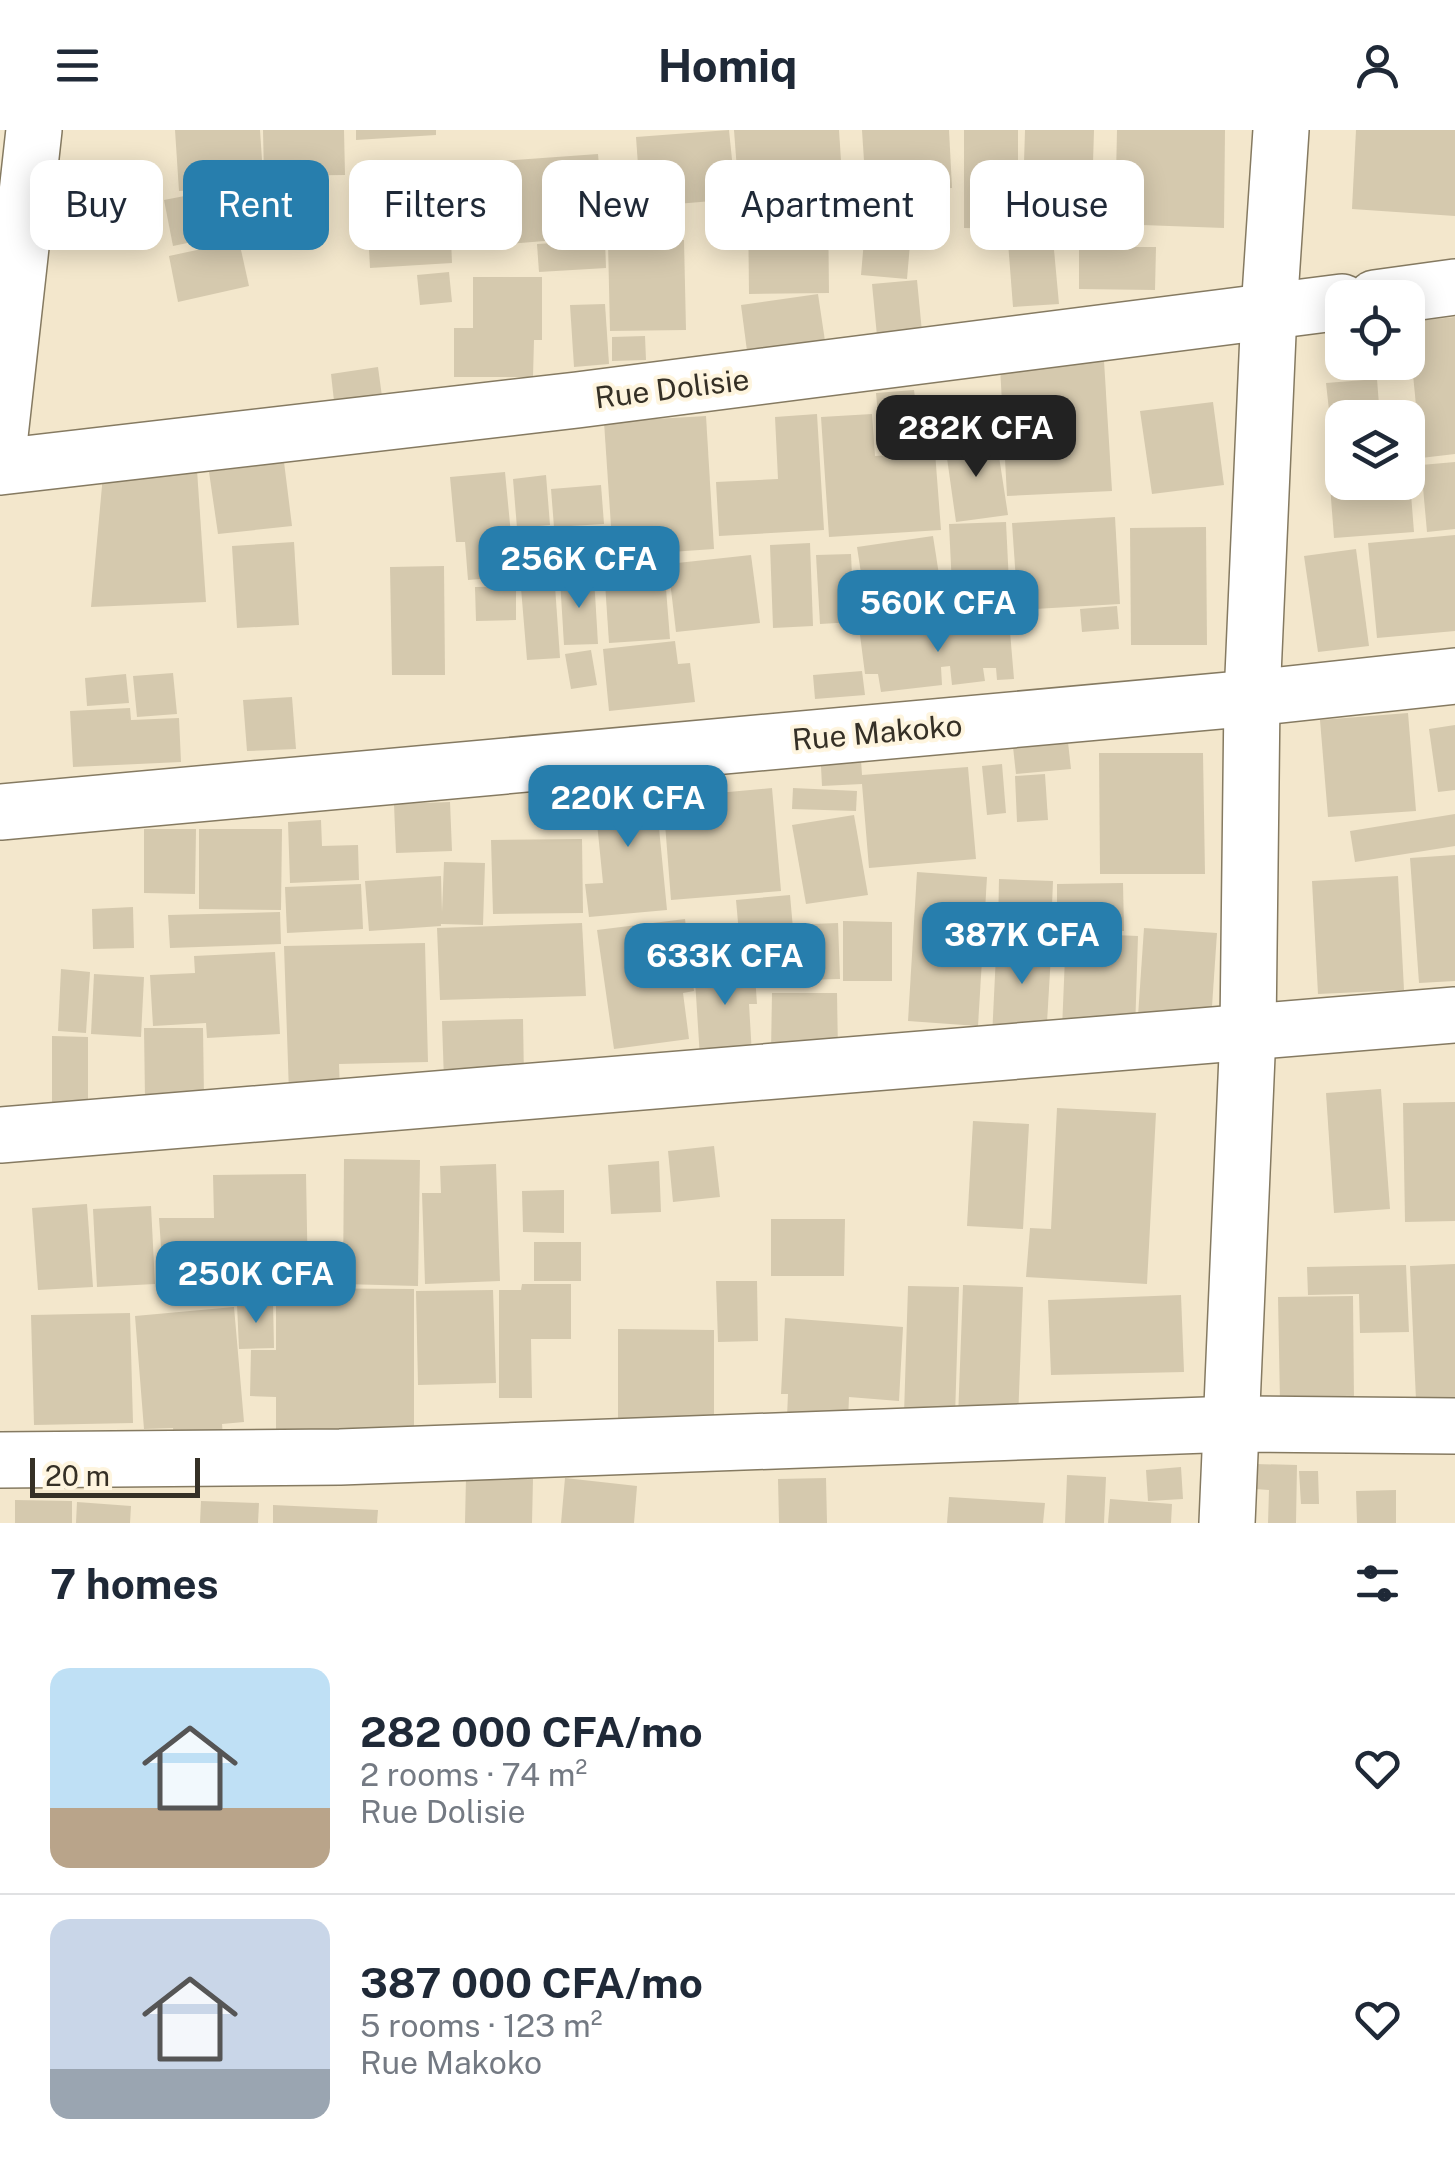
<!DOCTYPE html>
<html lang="en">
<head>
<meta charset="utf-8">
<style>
  :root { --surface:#fff; --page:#f2f2f3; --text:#1f2937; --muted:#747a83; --line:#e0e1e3; --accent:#277ead }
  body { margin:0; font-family:"Public Sans",sans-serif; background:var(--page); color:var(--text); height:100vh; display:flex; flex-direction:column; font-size:38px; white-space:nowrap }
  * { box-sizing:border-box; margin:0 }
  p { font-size:32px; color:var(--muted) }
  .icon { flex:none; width:55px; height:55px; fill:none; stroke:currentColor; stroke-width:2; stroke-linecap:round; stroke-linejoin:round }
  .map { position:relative; height:1393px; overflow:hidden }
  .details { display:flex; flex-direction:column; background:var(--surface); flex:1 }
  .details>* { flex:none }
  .banner { position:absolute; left:30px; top:30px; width:1395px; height:90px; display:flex; gap:20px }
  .fabs { position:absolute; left:1325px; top:150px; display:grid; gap:20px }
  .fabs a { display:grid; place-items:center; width:100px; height:100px; border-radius:20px; background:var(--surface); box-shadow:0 5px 25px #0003; font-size:50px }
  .scale { position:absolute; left:30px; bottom:25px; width:170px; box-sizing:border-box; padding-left:10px; border:5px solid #353026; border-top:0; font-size:28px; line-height:35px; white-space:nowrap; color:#353026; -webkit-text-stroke:8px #fef5df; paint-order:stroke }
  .price { position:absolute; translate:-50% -85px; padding:0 22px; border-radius:20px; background:var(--accent); color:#fff; font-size:32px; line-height:65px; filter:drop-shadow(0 2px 5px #0008) }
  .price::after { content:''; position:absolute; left:50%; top:60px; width:30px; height:22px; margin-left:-15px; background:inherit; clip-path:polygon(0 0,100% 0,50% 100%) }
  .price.active { background:#222; color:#fff }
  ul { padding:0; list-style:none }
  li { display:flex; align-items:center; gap:30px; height:250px; padding:0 50px }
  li+li { border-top:2px solid var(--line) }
  li span { display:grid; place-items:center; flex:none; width:280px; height:200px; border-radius:20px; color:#555 }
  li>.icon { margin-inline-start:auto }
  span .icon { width:120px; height:120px; fill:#fffc; stroke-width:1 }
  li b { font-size:42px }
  h2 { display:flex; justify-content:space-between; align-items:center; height:120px; padding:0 50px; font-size:42px }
  .chip { padding:0 35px; border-radius:20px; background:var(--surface); box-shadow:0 5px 25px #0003; font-size:35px; line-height:90px }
  .chip.active { background:var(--accent); color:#fff }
  header { display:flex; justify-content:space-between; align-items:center; height:130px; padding:0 50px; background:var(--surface); font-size:45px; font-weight:700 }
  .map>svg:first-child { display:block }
  .building { fill:#d5c9ae }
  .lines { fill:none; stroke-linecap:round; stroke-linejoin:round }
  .minor-casing { stroke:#857a61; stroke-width:58 }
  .major-casing { stroke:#857a61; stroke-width:58 }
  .minor { stroke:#fff; stroke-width:55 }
  .major { stroke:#fff; stroke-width:55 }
  .labels { text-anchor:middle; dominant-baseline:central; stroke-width:8; stroke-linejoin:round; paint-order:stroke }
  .street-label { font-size:30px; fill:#353026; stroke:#fef5df }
</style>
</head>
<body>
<header><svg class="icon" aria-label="menu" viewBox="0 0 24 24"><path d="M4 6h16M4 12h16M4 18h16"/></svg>Homiq<svg class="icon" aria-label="person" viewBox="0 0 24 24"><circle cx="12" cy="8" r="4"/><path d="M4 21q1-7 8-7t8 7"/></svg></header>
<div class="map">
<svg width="1455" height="1393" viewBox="0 0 1455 1393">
  <rect width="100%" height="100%" fill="#f3e7cc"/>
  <!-- building -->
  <g class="building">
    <polygon points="175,0 260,0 262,30 222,33 224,58 179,61"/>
    <polygon points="263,0 344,0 345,45 264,46"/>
    <polygon points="356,0 436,0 436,5 356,10"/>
    <polygon points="729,0 736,69 641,77 636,7"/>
    <polygon points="734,0 839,0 843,61 739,67"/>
    <polygon points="862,0 949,0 952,58 866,62"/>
    <polygon points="964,0 1018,0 1018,99 964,98"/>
    <polygon points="1025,0 1094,0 1091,99 1022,96"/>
    <polygon points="1117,0 1225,0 1224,98 1115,94"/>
    <polygon points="1356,0 1455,0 1455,86 1352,79"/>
    <polygon points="598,24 605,106 496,115 489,32"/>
    <polygon points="448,41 452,133 370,138 365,45"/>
    <polygon points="322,54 326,101 254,107 251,60"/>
    <polygon points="231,57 240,102 173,116 164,70"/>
    <polygon points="748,73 828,73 829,163 749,164"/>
    <polygon points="866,87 912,91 907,149 861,145"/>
    <polygon points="1053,109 1059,174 1013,177 1008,112"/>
    <polygon points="605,110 606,138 539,142 537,114"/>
    <polygon points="684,110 686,200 610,201 608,112"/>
    <polygon points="239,111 249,156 178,172 169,126"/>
    <polygon points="1079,117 1156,117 1155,160 1079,159"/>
    <polygon points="449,142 452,172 420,175 417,145"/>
    <polygon points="473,147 542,147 542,210 534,210 533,247 454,247 454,198 473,198"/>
    <polygon points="917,150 922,202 877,206 872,154"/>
    <polygon points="818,164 825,211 747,221 741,175"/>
    <polygon points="605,174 609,234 574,237 570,175"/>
    <polygon points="1455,187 1455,324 1421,328 1408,192"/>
    <polygon points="645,206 646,230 612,231 612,207"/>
    <polygon points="1104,231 1112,361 1007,366 1000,236"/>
    <polygon points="378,237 383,274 335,280 331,244"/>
    <polygon points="1377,249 1380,288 1342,288 1342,297 1331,298 1326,253"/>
    <polygon points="914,260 918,293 879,296 876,263"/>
    <polygon points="1213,272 1224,355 1152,364 1140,281"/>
    <polygon points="817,284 824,400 719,406 716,352 778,349 775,287"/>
    <polygon points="872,284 875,326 935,322 941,400 829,407 821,287"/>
    <polygon points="706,286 714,419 613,426 604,292"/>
    <polygon points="1342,301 1342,352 1410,352 1414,402 1334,408 1326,302"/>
    <polygon points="996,307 1008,385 956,392 945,314"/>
    <polygon points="284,332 292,396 218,404 209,342"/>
    <polygon points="1455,332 1455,399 1427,402 1421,335"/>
    <polygon points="197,340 206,472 91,477 103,345"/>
    <polygon points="505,342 515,446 468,450 465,412 456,412 450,347"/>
    <polygon points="546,345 550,395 517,398 513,349"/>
    <polygon points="601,355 604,394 554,397 551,359"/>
    <polygon points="1115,387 1120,474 1018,480 1012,393"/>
    <polygon points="1006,392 1010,474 953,478 949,394"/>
    <polygon points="1206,397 1207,515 1131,515 1130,398"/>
    <polygon points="597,398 602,439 566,442 562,401"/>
    <polygon points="555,403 559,446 518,448 515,405"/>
    <polygon points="1455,405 1455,501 1377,508 1368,413"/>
    <polygon points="933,406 944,477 868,489 857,417"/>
    <polygon points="294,412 299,495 237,498 232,416"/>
    <polygon points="810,413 813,496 773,498 770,415"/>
    <polygon points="1356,419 1369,516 1318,522 1304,426"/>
    <polygon points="851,424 854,492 820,494 816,425"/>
    <polygon points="751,425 760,493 676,502 668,434"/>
    <polygon points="664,434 670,509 609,513 604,438"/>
    <polygon points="444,436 445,545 392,545 390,437"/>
    <polygon points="594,447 598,514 564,515 560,449"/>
    <polygon points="516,456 516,490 476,491 475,457"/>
    <polygon points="555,456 560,528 527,530 521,458"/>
    <polygon points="1117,476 1119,499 1082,502 1080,479"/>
    <polygon points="1009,490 1014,549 997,550 996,538 983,538 985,551 952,555 950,536 941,537 942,555 881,562 878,544 865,544 860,505"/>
    <polygon points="675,511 678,534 690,533 695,572 609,581 603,519"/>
    <polygon points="591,520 597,555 571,559 565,524"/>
    <polygon points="862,541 865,565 815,569 813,545"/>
    <polygon points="173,543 177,584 137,587 133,546"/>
    <polygon points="126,544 129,573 87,576 85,548"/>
    <polygon points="292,567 296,619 247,621 243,570"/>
    <polygon points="130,578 131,590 179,588 181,632 73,637 70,581"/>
    <polygon points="1408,583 1416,681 1328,687 1320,590"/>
    <polygon points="1455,595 1455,660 1438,662 1429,599"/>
    <polygon points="1068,612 1071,639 1016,644 1013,617"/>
    <polygon points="860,615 862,645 968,637 976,729 869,738 862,654 822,656 820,617"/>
    <polygon points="1099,623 1203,623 1205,744 1100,744"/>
    <polygon points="1002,634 1006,683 987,685 982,636"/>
    <polygon points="1045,644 1048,690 1017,692 1015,646"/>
    <polygon points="654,647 667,780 589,787 585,754 603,753 593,653"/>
    <polygon points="772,658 781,761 671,770 663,668"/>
    <polygon points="793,658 857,661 856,681 792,679"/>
    <polygon points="450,672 452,721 396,723 394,674"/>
    <polygon points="1455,684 1455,716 1355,732 1350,701"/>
    <polygon points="854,685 868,765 806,774 792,695"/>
    <polygon points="321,690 322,716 358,715 359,750 290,753 288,692"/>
    <polygon points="144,699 196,699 195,764 144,763"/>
    <polygon points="199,699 282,699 281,780 199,779"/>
    <polygon points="582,709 583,783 493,784 491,710"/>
    <polygon points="1455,725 1455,851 1419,853 1410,728"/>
    <polygon points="444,732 485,733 483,795 441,794 441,796 369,801 365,751 441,746 442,782"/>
    <polygon points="917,742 987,747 978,896 908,891"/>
    <polygon points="1398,746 1404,860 1318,864 1312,751"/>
    <polygon points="999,749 1053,751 1051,801 998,800"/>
    <polygon points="1123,753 1124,801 1057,802 1057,754"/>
    <polygon points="361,754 363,799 287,803 285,757"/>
    <polygon points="790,765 795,821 741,826 736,770"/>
    <polygon points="133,777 134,818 93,819 92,779"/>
    <polygon points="280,782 281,814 170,818 168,785"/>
    <polygon points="685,789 694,861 683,863 689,909 614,919 597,800"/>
    <polygon points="843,791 892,792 892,851 843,851"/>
    <polygon points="582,793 586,866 440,870 437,798"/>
    <polygon points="838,793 840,849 796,850 796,818 811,818 811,794"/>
    <polygon points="1144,798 1217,803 1211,891 1138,886"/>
    <polygon points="1066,803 1138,806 1135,901 1062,899"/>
    <polygon points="997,804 1052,807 1046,910 992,907"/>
    <polygon points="425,813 428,932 339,934 340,962 289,963 284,816"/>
    <polygon points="275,822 280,904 207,908 206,893 153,896 150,845 195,843 194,826"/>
    <polygon points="754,831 757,874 749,874 752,925 700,928 694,834"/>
    <polygon points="61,839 90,842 86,903 58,901"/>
    <polygon points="94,844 144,847 141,907 91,904"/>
    <polygon points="772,863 837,863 838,923 771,922"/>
    <polygon points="523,889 524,950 444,951 442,891"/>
    <polygon points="144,898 203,898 204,968 145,969"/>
    <polygon points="52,906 88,907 88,982 52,982"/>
    <polygon points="1381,959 1390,1079 1334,1083 1326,963"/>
    <polygon points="1455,972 1455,1091 1405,1092 1403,973"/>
    <polygon points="1057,978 1156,983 1147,1154 1026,1147 1030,1098 1051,1099"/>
    <polygon points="973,991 1029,994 1023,1099 967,1096"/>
    <polygon points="714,1016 720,1067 673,1072 668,1021"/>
    <polygon points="344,1029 420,1030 418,1156 343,1154"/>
    <polygon points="659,1031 661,1082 611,1084 608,1035"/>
    <polygon points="496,1034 500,1151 425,1154 422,1063 441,1063 440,1036"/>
    <polygon points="306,1044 308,1155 273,1155 273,1168 165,1173 159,1088 214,1088 213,1045"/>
    <polygon points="564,1060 564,1103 523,1102 522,1061"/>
    <polygon points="87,1074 93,1157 38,1160 32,1078"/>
    <polygon points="151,1076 155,1154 97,1157 93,1079"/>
    <polygon points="771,1089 845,1089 844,1146 771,1146"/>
    <rect x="534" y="1112" width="47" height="39"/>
    <polygon points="1455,1134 1455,1268 1416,1270 1410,1136"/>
    <polygon points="1406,1135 1409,1202 1360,1203 1359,1164 1308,1165 1307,1137"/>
    <polygon points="716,1151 757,1151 758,1211 718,1212"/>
    <polygon points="522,1154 571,1154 571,1209 531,1209 532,1268 499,1268 499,1160 521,1160"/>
    <polygon points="963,1155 1023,1157 1018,1290 958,1288"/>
    <polygon points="908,1156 959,1157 955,1287 904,1285"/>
    <polygon points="276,1158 414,1159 414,1305 276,1304 276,1267 250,1266 251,1220 276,1220"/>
    <polygon points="493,1160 496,1253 418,1255 416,1161"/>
    <polygon points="1181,1165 1184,1242 1051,1245 1048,1170"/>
    <polygon points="1353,1166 1354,1272 1280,1273 1278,1167"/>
    <polygon points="273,1172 274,1218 239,1219 237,1174"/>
    <polygon points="234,1177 244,1292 222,1294 224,1319 176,1322 173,1298 144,1299 135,1186"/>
    <polygon points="130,1183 133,1293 34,1295 31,1185"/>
    <polygon points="785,1188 903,1197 899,1271 849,1267 848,1291 787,1287 788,1264 781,1264"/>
    <polygon points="618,1199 714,1200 714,1303 618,1301"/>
    <polygon points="1255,1334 1297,1335 1296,1393 1268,1393 1269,1360 1255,1359"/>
    <polygon points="1181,1337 1183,1369 1148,1371 1146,1340"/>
    <polygon points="1299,1341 1318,1341 1319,1374 1301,1374"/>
    <polygon points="1067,1345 1106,1347 1104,1393 1065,1393"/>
    <polygon points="466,1347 533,1349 532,1393 465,1393"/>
    <polygon points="565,1348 637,1356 634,1393 561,1393"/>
    <polygon points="826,1348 827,1393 779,1393 778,1349"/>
    <polygon points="1396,1360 1396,1393 1357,1393 1356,1361"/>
    <polygon points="949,1367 1045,1373 1043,1393 947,1393"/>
    <polygon points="1110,1369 1172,1374 1171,1393 1108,1393"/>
    <polygon points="15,1370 72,1371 72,1393 15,1393"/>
    <polygon points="201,1371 259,1373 258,1393 200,1393"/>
    <polygon points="77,1372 131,1376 130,1393 76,1393"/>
    <polygon points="273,1375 378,1380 377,1393 273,1393"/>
  </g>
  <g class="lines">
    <!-- minor casing -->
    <g class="minor-casing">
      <g id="minor">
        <polyline points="1375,168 1455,157"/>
        <polyline points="0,337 577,270 1342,172"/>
        <polyline points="0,682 1252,568 1455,546"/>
        <polyline points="0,1005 1455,885"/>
        <polyline points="0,1330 340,1327 1233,1294 1455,1296"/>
        <polyline points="1227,1393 1248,902 1252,568 1269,181 1281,0"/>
      </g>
    </g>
    <!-- major casing -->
    <g class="major-casing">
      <polyline id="major" points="0,306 34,0"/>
    </g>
    <!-- minor -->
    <use href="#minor" class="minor"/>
    <!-- major -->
    <use href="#major" class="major"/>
  </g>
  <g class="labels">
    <!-- street labels -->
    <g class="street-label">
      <text transform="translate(672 258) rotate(-7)">Rue Dolisie</text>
      <text transform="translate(877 602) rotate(-5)">Rue Makoko</text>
    </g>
  </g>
</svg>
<div class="fabs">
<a><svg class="icon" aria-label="locate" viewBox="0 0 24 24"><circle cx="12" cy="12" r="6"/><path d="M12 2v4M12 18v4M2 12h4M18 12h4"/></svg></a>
<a><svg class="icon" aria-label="layers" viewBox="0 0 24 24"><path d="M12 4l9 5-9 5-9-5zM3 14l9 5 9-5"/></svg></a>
</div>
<div class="scale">20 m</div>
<b class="price active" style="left:976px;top:350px">282K CFA</b>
<b class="price" style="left:579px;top:481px">256K CFA</b>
<b class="price" style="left:938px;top:525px">560K CFA</b>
<b class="price" style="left:628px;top:720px">220K CFA</b>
<b class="price" style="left:1022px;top:857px">387K CFA</b>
<b class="price" style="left:725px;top:878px">633K CFA</b>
<b class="price" style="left:256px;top:1196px">250K CFA</b>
<div class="banner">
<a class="chip">Buy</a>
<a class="chip active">Rent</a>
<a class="chip">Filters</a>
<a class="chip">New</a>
<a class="chip">Apartment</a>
<a class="chip">House</a>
</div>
</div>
<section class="details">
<h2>7 homes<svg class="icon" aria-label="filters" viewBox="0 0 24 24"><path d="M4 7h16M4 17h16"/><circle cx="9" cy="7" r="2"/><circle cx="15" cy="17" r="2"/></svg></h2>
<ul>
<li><span style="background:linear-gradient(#bfe0f5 70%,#b9a48a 0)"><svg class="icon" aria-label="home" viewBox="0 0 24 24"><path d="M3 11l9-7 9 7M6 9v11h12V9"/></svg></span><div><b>282 000 CFA/mo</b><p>2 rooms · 74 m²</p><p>Rue Dolisie</p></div><svg class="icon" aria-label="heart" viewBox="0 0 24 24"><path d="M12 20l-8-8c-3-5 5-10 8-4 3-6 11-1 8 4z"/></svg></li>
<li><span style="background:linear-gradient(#c9d6e8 75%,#9aa5b1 0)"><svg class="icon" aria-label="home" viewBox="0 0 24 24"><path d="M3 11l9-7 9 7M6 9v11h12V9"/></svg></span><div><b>387 000 CFA/mo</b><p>5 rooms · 123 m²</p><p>Rue Makoko</p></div><svg class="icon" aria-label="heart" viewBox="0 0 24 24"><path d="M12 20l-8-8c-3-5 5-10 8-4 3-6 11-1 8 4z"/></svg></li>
</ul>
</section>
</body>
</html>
